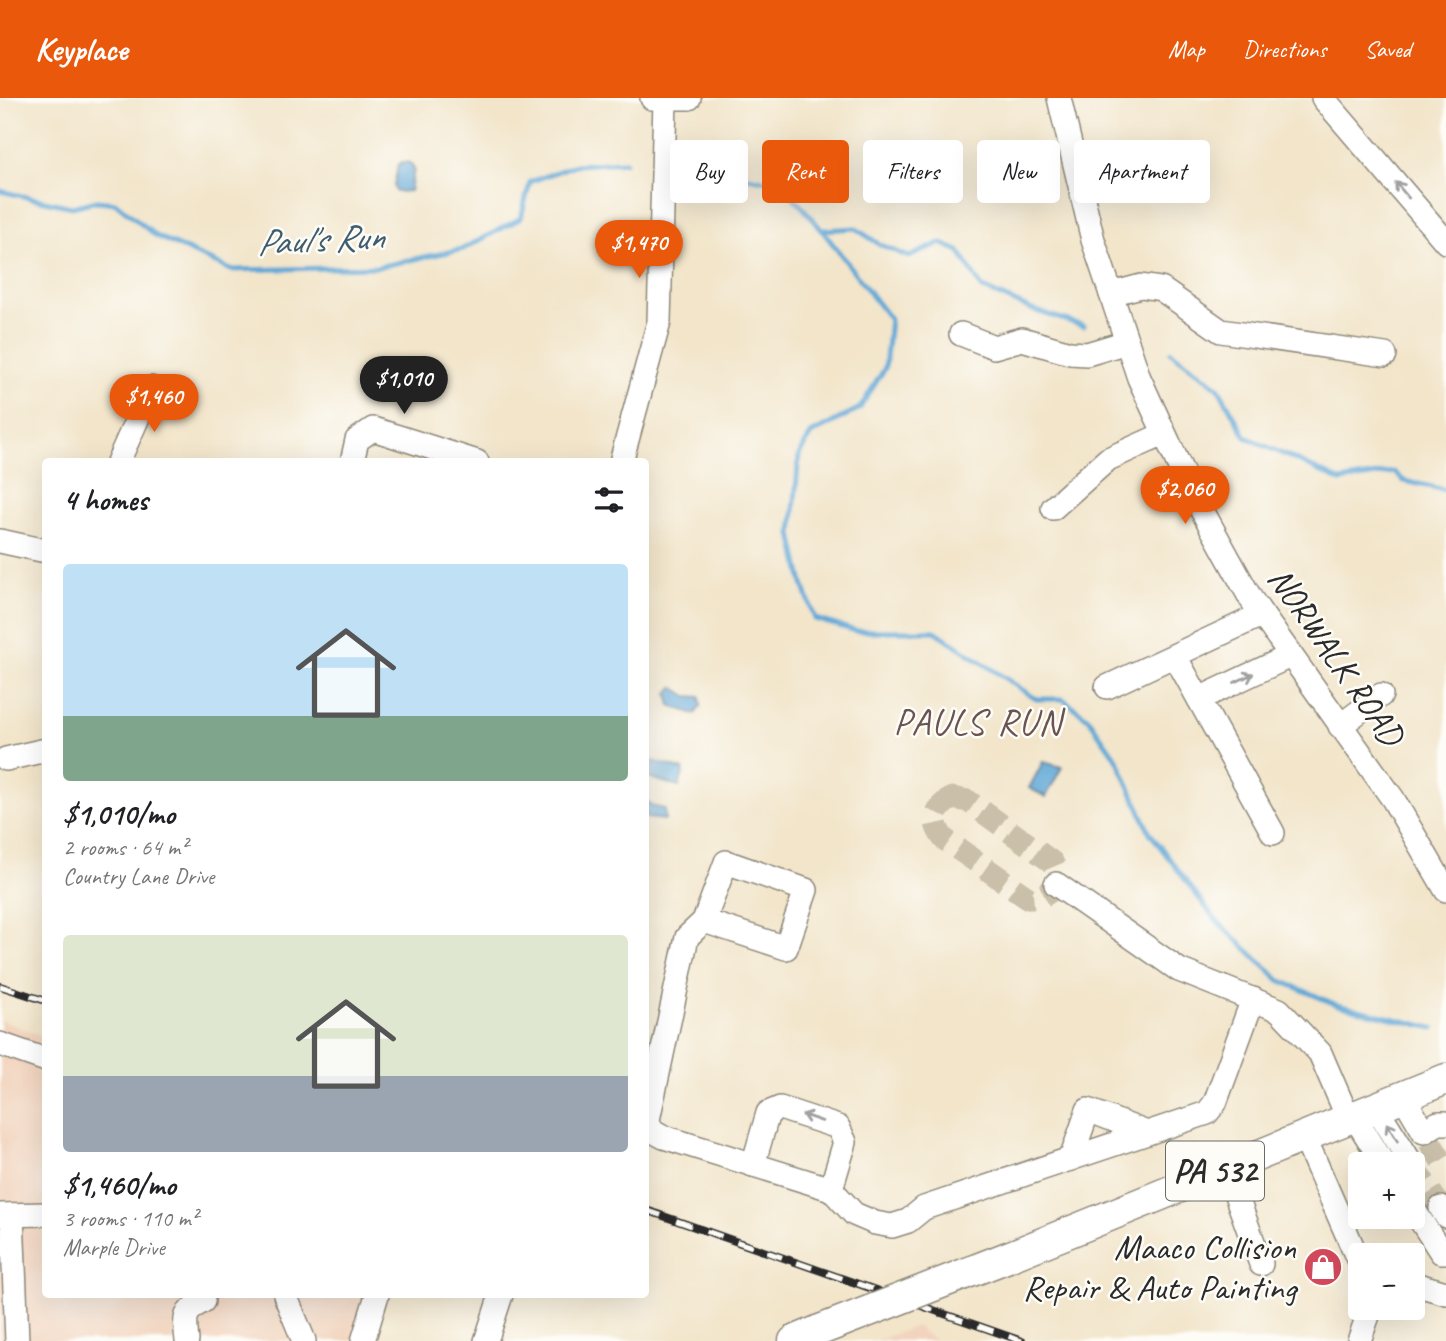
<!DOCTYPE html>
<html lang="en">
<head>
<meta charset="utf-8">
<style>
  :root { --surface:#fff; --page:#f2f2f2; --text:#202124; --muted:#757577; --accent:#ea580c }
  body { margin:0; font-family:Caveat,sans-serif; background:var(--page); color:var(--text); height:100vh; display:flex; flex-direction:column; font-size:26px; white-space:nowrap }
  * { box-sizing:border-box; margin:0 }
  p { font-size:23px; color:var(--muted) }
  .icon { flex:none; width:38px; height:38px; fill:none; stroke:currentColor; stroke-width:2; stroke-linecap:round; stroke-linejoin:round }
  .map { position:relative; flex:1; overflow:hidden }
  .drawer { position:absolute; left:42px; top:360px; width:607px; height:840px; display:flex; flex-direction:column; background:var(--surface); border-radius:7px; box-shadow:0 7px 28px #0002 }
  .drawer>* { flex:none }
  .top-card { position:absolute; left:670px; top:42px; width:665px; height:63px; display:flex; gap:14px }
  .controls { position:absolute; left:1348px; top:1054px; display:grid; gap:14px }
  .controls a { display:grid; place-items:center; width:77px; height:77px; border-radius:7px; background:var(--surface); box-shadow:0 7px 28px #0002; font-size:35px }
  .price { position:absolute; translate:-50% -60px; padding:0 16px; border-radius:24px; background:var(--accent); color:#fff; font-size:23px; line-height:46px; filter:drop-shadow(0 2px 4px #0008) }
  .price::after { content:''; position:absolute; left:50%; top:42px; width:21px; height:16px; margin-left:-10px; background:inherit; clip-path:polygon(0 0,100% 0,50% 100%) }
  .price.on { background:#222; color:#fff }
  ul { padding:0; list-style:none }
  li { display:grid; align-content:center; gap:14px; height:371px; padding:0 21px }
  li span { display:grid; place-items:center; height:217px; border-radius:7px; color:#555 }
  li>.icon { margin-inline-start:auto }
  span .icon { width:126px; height:126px; fill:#fffc; stroke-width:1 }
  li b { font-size:30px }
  h2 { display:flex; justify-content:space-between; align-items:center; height:84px; padding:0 21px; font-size:30px }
  .pill { padding:0 24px; border-radius:7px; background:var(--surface); box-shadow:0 7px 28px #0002; font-size:24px; line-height:63px }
  .pill.on { background:var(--accent); color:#fff }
  header { display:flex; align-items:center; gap:42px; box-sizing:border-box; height:98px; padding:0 35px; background:var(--accent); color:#fff }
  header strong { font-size:33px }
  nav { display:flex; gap:38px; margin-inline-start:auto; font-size:24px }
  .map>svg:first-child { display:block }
  .built { fill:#f2d4be }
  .water { fill:#60a7d6; stroke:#466980; stroke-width:2 }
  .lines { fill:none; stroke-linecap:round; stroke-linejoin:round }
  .stream { stroke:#60a7d6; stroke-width:5 }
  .minor-tunnel { stroke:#cac0aa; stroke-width:23; stroke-dasharray:23 11; stroke-linecap:butt }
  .minor-casing { stroke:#8e887a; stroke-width:26 }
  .major-casing { stroke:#8e887a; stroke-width:33 }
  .minor { stroke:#fff; stroke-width:23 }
  .major { stroke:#fff; stroke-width:30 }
  .rail-casing { stroke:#2b2b2b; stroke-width:8 }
  .rail { stroke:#fdfcf7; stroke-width:5; stroke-dasharray:16; stroke-linecap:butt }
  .major-bridge-casing { stroke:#8e887a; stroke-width:33; stroke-linecap:butt }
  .major-bridge { stroke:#fff; stroke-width:30 }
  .oneway { stroke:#a0a0a0 }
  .labels { text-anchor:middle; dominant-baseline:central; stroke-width:5; stroke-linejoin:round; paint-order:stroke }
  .shield { fill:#fdfcf7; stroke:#6a6a68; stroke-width:2 }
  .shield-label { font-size:33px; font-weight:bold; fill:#2b2b2b }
  .street-label { font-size:35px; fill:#2b2b2b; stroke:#fdfcf7 }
  .poi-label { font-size:35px; fill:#2b2b2b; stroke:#fdfcf7; text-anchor:end }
  .water-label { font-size:37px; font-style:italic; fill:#405d6f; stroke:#fdfcf7 }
  .neighbourhood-label { font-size:37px; letter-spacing:2px; fill:#6a5350; stroke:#fdfcf7 }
</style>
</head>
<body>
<header>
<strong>Keyplace</strong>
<nav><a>Map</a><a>Directions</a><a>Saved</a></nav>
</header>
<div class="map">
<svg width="1446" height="1243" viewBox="0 0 1446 1243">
  <rect width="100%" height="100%" fill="#fdfcf7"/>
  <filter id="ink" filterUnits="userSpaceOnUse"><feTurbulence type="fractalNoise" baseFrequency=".0143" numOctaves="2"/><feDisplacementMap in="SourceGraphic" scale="14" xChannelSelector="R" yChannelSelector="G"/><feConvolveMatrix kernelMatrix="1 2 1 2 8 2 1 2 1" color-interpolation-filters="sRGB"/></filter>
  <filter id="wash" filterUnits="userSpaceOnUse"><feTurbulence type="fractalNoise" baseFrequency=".00686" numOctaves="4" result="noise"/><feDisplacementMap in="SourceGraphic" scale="28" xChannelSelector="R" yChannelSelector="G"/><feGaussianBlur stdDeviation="1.57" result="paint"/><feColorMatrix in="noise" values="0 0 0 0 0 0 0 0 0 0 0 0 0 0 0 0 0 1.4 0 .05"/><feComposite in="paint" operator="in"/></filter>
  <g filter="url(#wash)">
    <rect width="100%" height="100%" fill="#f2e5ca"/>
    <!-- built -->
    <g class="built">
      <polygon points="0,922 45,939 46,1197 388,1197 374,1243 0,1243"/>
      <polygon points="916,1228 935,1243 876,1243"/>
    </g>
    <!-- water -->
    <g class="water">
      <polygon points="402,64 410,65 414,71 410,93 396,94 394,88 398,67"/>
      <polygon points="673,589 687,598 700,599 701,608 695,616 671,608 668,595"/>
      <polygon points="653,663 684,672 679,689 648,679"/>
      <polygon points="1043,664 1062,669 1046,699 1029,690"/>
      <polygon points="646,702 651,708 665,711 665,722 646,720"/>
    </g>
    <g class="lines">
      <!-- stream -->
      <g class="stream">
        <path d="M696,71C721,76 751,77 776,86C799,94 869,196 890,221L885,270L860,310L811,336L799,357L792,436L803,486L815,521L856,533H935L1036,601H1063L1088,620L1118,663L1150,735L1214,820L1279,882L1337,907L1433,930"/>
        <polyline points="0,93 72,109 97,103 116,105 156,138 231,172 377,169 463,151 521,120 530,84 575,67 625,64"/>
        <polyline points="823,132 855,130 879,146 909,159 940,145 959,153 982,190 1033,212 1084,228"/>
        <polyline points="1171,254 1218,289 1246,339 1341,383 1394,374 1404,383 1446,392"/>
      </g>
    </g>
  </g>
  <g filter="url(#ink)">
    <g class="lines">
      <!-- minor-tunnel -->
      <g class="minor-tunnel">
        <path d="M952,700L968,703L1052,764C1064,784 1050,801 1028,800L944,741C931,724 933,711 952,700Z"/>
        <polyline points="1429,1043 1446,1070"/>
        <polyline points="1412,1066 1441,1110"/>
      </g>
      <!-- minor casing -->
      <g class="minor-casing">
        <g id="minor">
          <polyline points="652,0 689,0"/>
          <polyline points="1059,0 1093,142 1139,280 1189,389 1251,501 1393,701 1446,792"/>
          <polyline points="1323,0 1446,144"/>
          <polyline points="1111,196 1141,188 1161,191 1221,233 1385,257"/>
          <polyline points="961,236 994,249 1022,241 1070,255 1087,256 1127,244"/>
          <polyline points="118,364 151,290"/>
          <polyline points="352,364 357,342 373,331 477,364"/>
          <polyline points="621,364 659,224 665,2"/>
          <polyline points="1053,410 1108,361 1164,336"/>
          <polyline points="0,443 46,453"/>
          <polyline points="1175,558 1273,735"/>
          <polyline points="1107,589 1261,517"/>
          <polyline points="1199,601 1290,558"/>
          <polyline points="1340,628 1381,597"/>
          <polyline points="6,661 46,652"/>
          <polyline points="1056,786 1179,872 1279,912 1320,955 1348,1020"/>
          <polyline points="704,823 786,850 806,792 726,764 704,823 687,839 648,1022 651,1032 664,1039 831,1091 854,1116 875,1125 892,1128 908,1123 924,1110 1207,1015 1215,1005 1253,901"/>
          <polyline points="0,946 46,962"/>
          <polyline points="1403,998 1424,1034 1438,1025 1446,1025"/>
          <polyline points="1376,1009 1408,1060"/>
          <polyline points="1354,1018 1384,1066"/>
          <polyline points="1304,1038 1360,1166"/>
          <polyline points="1071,1061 1088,1012 1147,1035"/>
          <polyline points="753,1067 768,1015 780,1010 838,1029 845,1044 831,1091"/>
          <polyline points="1226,1069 1261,1166"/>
          <polyline points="1412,1109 1441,1154 1446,1154"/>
          <polyline points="1441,1110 1446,1118"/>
          <polyline points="0,1117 46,1116"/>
          <polyline points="12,1117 17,1243"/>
          <polyline points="1412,1189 1418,1187 1446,1195"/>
          <polyline points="285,1197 304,1243"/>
          <path d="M187,1243C185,1220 182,1215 203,1203"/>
          <polyline points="363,1243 377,1197"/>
          <polyline points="486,1243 501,1197"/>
          <polyline points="1359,1243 1371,1209"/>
        </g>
      </g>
      <!-- major casing -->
      <g class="major-casing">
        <g id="major">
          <polyline points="1008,1159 1446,981"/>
          <polyline points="794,1243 820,1232"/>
        </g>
      </g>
      <!-- minor -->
      <use href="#minor" class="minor"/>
      <!-- major -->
      <use href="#major" class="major"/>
      <!-- rail casing -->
      <g class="rail-casing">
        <g id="rail">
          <polyline points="0,888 46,903"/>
          <polyline points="646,1112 1022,1243"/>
        </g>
      </g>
      <!-- rail -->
      <use href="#rail" class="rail"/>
      <!-- major-bridge casing -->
      <g class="major-bridge-casing">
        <polyline id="major-bridge" points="820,1232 1008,1159"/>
      </g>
      <!-- major-bridge -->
      <use href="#major-bridge" class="major-bridge"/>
    </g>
    <!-- one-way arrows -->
    <defs><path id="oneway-shaft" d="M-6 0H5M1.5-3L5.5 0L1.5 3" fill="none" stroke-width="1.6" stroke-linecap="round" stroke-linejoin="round" transform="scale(1.75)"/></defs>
    <g class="oneway">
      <use href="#oneway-shaft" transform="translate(1402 92) rotate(-130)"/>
      <use href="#oneway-shaft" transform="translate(1244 580) rotate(-25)"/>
      <use href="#oneway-shaft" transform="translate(812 1020) rotate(-161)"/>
      <use href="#oneway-shaft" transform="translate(1392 1034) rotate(-121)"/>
    </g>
  </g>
  <!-- icons -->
  <defs>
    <g id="shop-disc" transform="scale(2.0125)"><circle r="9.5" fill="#d1495b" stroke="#fdfcf7"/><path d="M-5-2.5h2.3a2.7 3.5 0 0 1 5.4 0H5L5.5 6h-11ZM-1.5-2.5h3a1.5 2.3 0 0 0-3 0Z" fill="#fff"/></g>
  </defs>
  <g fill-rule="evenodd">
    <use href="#shop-disc" x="1323" y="1169"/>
  </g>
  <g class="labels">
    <!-- shield labels -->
    <rect class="shield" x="1166" y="1043.5" width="98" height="59" rx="5"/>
    <g class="shield-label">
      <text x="1215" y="1073">PA 532</text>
    </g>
    <!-- street labels -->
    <g class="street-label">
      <text transform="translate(1336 558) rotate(55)">NORWALK ROAD</text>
    </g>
    <!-- poi labels -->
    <g class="poi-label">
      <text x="1296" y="1149">Maaco Collision<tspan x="1296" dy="40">Repair &amp; Auto Painting</tspan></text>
    </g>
    <!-- water labels -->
    <g class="water-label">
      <text transform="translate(320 141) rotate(-3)">Paul's Run</text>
    </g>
    <!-- neighbourhood labels -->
    <g class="neighbourhood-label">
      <text x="978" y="623">PAULS RUN</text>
    </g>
  </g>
</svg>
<div class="controls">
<a>+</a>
<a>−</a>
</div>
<b class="price" style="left:639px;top:182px">$1,470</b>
<b class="price on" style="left:404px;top:318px">$1,010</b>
<b class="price" style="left:154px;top:336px">$1,460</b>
<b class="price" style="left:1185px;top:428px">$2,060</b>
<div class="top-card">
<a class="pill">Buy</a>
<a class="pill on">Rent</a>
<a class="pill">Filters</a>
<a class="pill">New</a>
<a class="pill">Apartment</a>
</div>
<section class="drawer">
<h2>4 homes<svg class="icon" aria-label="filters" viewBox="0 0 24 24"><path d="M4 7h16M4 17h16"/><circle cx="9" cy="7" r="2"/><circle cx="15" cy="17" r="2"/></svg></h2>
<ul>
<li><span style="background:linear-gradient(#bfe0f5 70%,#7fa58c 0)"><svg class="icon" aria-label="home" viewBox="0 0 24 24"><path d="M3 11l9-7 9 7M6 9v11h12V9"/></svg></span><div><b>$1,010/mo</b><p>2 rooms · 64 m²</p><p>Country Lane Drive</p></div></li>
<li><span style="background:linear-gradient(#dfe7d0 65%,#9aa5b1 0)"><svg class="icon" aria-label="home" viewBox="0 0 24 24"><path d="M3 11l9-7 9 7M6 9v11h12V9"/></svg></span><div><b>$1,460/mo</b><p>3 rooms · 110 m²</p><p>Marple Drive</p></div></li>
</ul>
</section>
</div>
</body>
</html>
